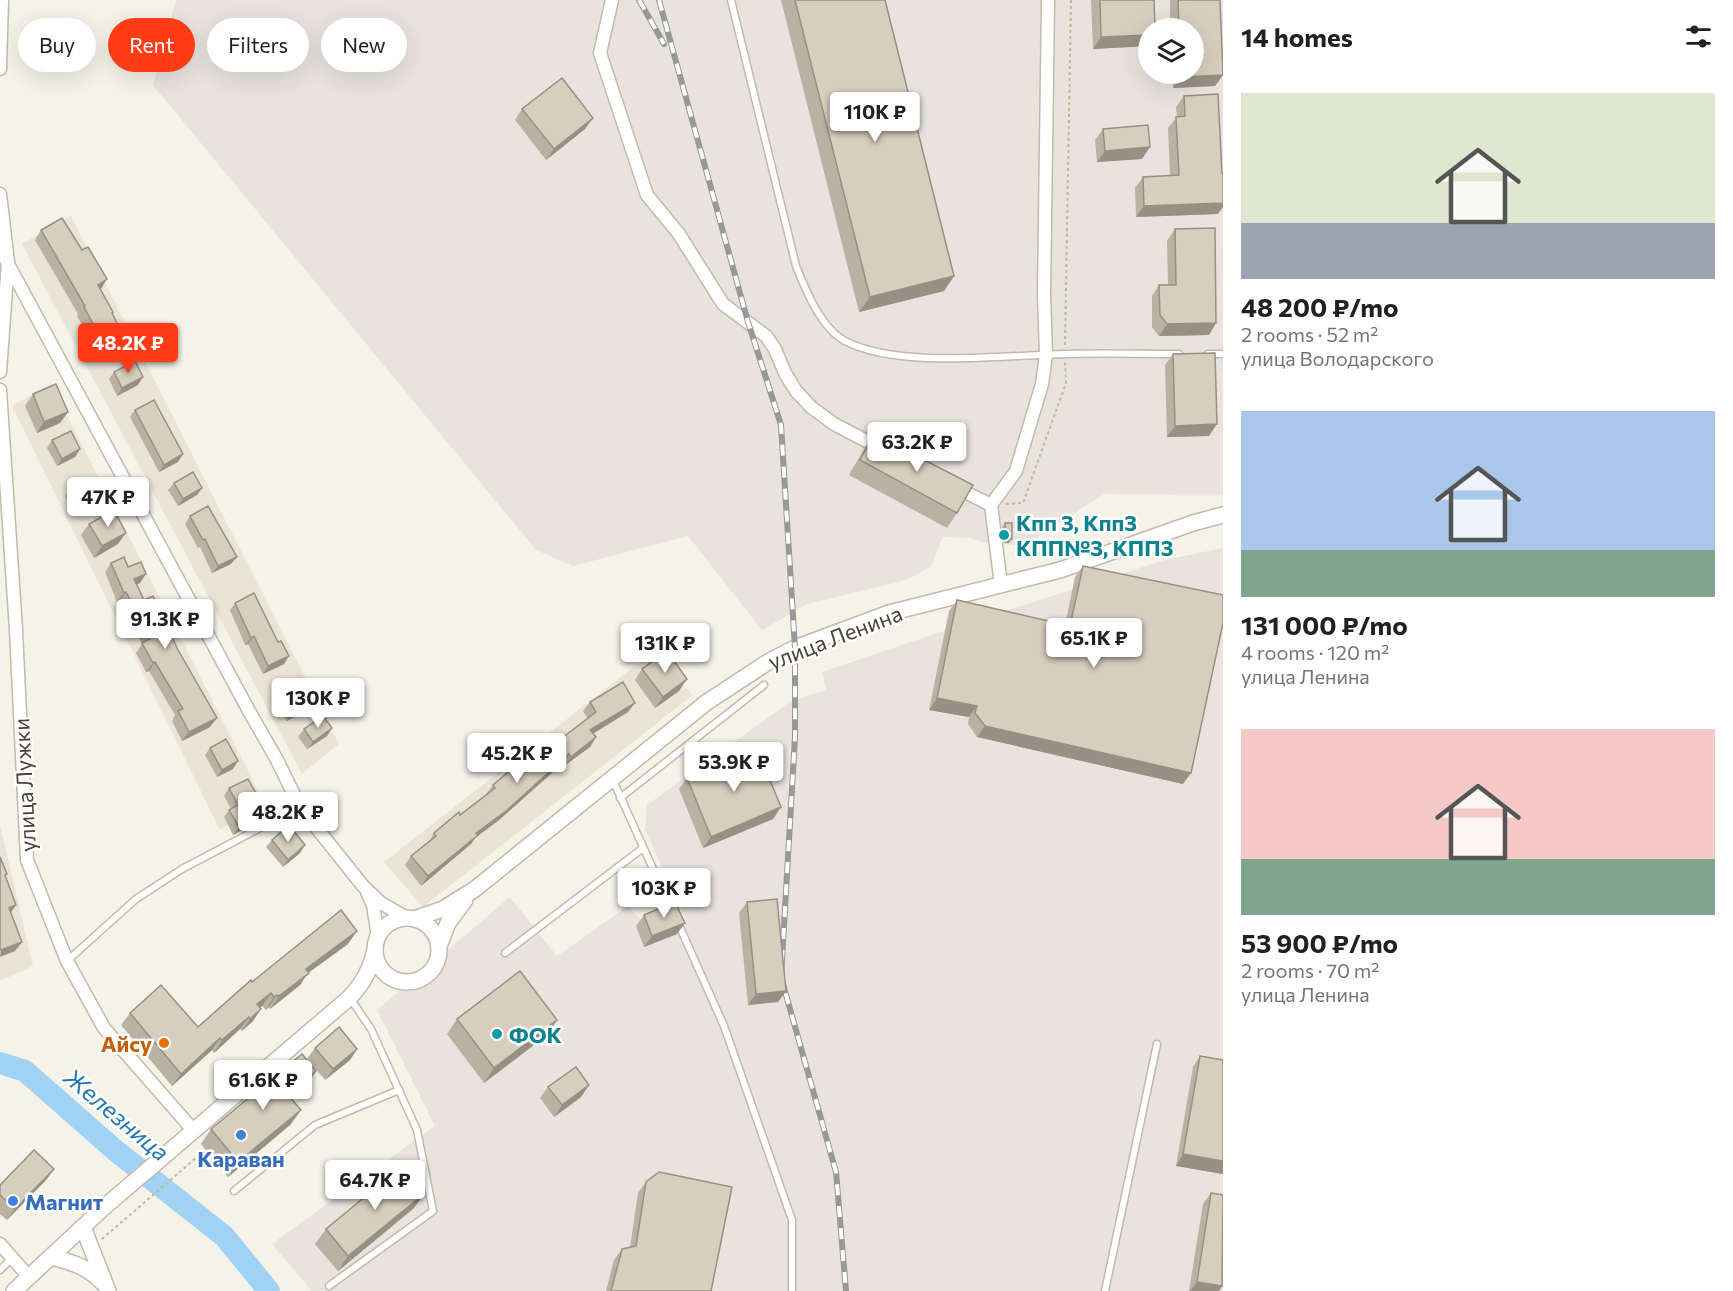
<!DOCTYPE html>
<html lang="en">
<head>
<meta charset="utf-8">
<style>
  :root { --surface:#fff; --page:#f6f6f6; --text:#202124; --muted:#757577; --accent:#ff3c16 }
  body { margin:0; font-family:Commissioner,sans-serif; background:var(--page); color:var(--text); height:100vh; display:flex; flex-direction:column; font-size:22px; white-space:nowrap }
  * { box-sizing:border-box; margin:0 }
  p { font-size:20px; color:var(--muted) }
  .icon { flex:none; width:33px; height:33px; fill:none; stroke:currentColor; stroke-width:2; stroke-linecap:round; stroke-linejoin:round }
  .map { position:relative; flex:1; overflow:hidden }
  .details { display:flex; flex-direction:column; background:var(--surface); width:510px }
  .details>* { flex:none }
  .banner { position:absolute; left:18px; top:18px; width:570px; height:54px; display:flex; gap:12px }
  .fabs { position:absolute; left:1138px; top:18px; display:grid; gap:12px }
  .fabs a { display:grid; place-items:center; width:66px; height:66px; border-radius:50%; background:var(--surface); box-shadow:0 6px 24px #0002; font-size:30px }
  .price { position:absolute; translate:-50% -51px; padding:0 14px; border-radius:6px; background:#fff; color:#222; font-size:20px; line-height:39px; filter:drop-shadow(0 2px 3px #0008) }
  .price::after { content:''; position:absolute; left:50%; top:36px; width:18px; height:14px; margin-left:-9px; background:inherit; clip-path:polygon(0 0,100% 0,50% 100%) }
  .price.current { background:var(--accent); color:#fff }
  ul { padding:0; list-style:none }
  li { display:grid; align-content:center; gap:12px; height:318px; padding:0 18px }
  li span { display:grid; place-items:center; height:186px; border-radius:0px; color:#555 }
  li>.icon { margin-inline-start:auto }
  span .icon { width:108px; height:108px; fill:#fffc; stroke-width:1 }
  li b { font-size:26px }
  h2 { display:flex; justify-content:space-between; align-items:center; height:72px; padding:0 18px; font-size:26px }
  .pill { padding:0 21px; border-radius:27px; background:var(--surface); box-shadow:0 6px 24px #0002; font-size:21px; line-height:54px }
  .pill.current { background:var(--accent); color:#fff }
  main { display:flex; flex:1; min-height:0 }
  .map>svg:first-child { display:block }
  .residential { fill:#eae4d6 }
  .industrial { fill:#e8e3dd; fill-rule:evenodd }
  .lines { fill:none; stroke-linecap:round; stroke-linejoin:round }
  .river { stroke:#a0d2f6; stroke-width:22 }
  .service-casing { stroke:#c2baaa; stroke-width:9 }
  .minor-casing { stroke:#c2baaa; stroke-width:15 }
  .tertiary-casing { stroke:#c2baaa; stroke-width:18 }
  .path { stroke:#c5b69a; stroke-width:2; stroke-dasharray:3 3; stroke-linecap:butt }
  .service { stroke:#fff; stroke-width:6 }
  .minor { stroke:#fff; stroke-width:12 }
  .tertiary { stroke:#fff; stroke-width:15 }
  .rail-casing { stroke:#989898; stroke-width:6 }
  .rail { stroke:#fff; stroke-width:4; stroke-dasharray:11; stroke-linecap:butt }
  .wall { fill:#bab1a3 }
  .shaded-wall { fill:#979084 }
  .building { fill:#d8cebd; stroke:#979084; stroke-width:1.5 }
  .culture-dot { fill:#0f9aa8; stroke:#fff; stroke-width:2 }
  .food-dot { fill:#e8710a; stroke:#fff; stroke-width:2 }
  .shop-dot { fill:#3f7fe0; stroke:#fff; stroke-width:2 }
  .labels { text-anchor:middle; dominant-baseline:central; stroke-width:5; stroke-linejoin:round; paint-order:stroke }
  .culture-label { font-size:22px; font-weight:bold; fill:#0d838f; stroke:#fff; text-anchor:start }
  .street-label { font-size:22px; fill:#4a4236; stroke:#fff }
  .food-label { font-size:22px; font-weight:bold; fill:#c56008; stroke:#fff; text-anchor:end }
  .shop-label { font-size:22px; font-weight:bold; fill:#366cbe; stroke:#fff }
  .water-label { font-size:24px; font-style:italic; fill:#2477b6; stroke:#fff }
</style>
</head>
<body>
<main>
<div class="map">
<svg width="1223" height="1291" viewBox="0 0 1223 1291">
  <rect width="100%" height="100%" fill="#f5f2e8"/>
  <!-- residential -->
  <g class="residential">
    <polygon points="71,216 339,744 302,774 22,244"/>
    <polygon points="51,384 265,804 220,830 12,406"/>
    <polygon points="649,655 693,695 423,907 384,862"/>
    <polygon points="0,825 33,966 0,981"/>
  </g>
  <!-- industrial -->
  <g class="industrial">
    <path d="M176,0H1223V495L1104,494L1024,546L982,542L969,538L943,537L931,566L907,580L807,604L762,630L688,536L573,566L536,550L153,85ZM1149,28H1194V74H1149Z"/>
    <polygon points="1223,548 1223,1291 312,1291 272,1244 435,1126 377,1010 510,897 557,956 628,906 652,932 685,918 645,829 647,805 791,701 826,690 822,672 983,618 1165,560"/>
  </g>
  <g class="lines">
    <!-- river -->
    <polyline class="river" points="0,1063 25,1071 116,1151 224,1236 269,1291"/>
    <!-- service casing -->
    <g class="service-casing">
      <g id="service">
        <path d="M731,0L796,266C806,291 821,328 845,341C899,369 1005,355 1066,354C1104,353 1142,354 1179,354"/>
        <polyline points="1208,354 1223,354"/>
        <polyline points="612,778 672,911"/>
        <polyline points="620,798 764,685"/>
        <polyline points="678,923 724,1026 792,1220 792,1291"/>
        <polyline points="505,953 643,848"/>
        <polyline points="67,961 136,899 182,869 300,807"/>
        <polyline points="234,1191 315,1125 399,1090"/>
        <polyline points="0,1270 12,1258"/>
        <polyline points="329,1286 433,1211 417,1130 371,1029 350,998"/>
        <polyline points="1105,1291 1157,1044"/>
      </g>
    </g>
    <!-- minor casing -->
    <g class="minor-casing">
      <g id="minor">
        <polyline points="612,0 600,53 647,195 679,234 723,304 766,336 775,349 785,373 796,391 811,407 834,424 882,449"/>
        <polyline points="0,69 2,0"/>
        <polyline points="0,194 8,262 0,372"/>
        <polyline points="0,249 249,711 277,760 300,807 363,886 381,903 407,918"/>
        <polyline points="0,390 16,630 27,860 67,961 104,1028 193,1130"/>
        <polyline points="953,486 991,505 1016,471 1042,384 1046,355 1044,294 1048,0"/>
        <polyline points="991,505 1001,585"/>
        <polyline points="367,892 373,905 378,937"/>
        <polyline points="0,1244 29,1277"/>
      </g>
    </g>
    <!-- tertiary casing -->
    <g class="tertiary-casing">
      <g id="tertiary">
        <circle cx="407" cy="950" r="32"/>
        <polyline points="414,919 443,909 475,889 707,702 768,662 795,648 889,613 1060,570 1193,523 1223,515"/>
        <polyline points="439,946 448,923 465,900"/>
        <polyline points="83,1227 108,1291"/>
        <path d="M51,1257C72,1262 88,1267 103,1283"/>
        <path d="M14,1291L102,1209L349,998C363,984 371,968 375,950"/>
      </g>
    </g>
    <!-- path -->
    <g class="path">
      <polyline points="1065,345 1071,0"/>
      <polyline points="1006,504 1023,503 1066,383 1065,362"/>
      <polyline points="102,1239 197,1157"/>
    </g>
    <!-- service -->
    <use href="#service" class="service"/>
    <!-- minor -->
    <use href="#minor" class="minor"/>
    <!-- tertiary -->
    <use href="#tertiary" class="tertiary"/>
    <!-- rail casing -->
    <g class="rail-casing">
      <g id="rail">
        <polyline points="639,0 664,44"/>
        <polyline points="659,0 748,322 781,425 795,648 795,737 781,977 836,1172 846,1291"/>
      </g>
    </g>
    <!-- rail -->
    <use href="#rail" class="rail"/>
  </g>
  <!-- wall -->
  <g class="wall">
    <polygon points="781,0 885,0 954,276 944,291 859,312"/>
    <polygon points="1091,0 1154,0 1149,28 1149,44 1148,46 1093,49"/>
    <polygon points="1170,0 1220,0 1223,75 1215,86 1173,88 1172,74 1194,74 1194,28 1170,28"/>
    <polygon points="1184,96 1218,214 1136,217 1135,188 1143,177 1170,176 1168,128 1177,117 1176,107"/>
    <polygon points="522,109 585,129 546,160 515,120"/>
    <polygon points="1103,129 1142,159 1097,162 1095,140"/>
    <polygon points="1175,229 1209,335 1159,336 1152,327 1152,296 1159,285 1168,285 1167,241"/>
    <polygon points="41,230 101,289 100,289 113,312 112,314 126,342 120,351 100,361 90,343 91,341 77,316 78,314 35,240"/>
    <polygon points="1173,354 1209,436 1167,437 1165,365"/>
    <polygon points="114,372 138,385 117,396 109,379"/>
    <polygon points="33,394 60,423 37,433 25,406"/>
    <polygon points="135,410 178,462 159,472 130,417"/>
    <polygon points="874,434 957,513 947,528 849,475 864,449"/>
    <polygon points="52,440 80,449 75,457 57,466 47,448"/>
    <polygon points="174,483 202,488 197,495 178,506 168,490"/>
    <polygon points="70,489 97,505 75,516 65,496"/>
    <polygon points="190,516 231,564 212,573 200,547 198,548 185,524"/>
    <polygon points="1005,523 1009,543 1004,543 1002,527"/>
    <polygon points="89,524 118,544 94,558 81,535"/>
    <polygon points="111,563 128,567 140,583 137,584 144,600 210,727 182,741 172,721 175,715 149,671 146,672 136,653 142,644 120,601 117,602 105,572"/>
    <polygon points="1083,566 1183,784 977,737 968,724 969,717 929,710 949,611 957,600 1065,625 1075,577"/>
    <polygon points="235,603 278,642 284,664 263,674 248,644 245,645 230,610"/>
    <polygon points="642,669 679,691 655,708 635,680"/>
    <polygon points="283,698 308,708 287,721 278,706"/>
    <polygon points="590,702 628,712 593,734 596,737 590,747 564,766 562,764 499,820 475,838 471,844 421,886 405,865 411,856 428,843 434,833 487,795 486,794 493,785 516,772 588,719 583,711"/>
    <polygon points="332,728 327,736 307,749 298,737 304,729"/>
    <polygon points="210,748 233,769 217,777 205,755"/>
    <polygon points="687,778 781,807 773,819 703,848 679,789"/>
    <polygon points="229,788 257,814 251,817 253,820 248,827 233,835 224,817 229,810 231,809 224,796"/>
    <polygon points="272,840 300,853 283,867 266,847"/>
    <polygon points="747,902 786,991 778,1002 748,1005 739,913"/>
    <polygon points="644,915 685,923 677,934 644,947 636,926"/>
    <polygon points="348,944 308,973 300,985 270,1009 269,1007 266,1010 262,1006 260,1007 253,1021 242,1031 240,1029 214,1053 212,1050 172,1086 121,1025 130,1013 198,1027 252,982"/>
    <polygon points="457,1019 547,1035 484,1083 447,1034"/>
    <polygon points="315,1048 357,1049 350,1060 325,1080 307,1059"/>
    <polygon points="1200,1056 1223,1060 1223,1174 1176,1166 1193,1067"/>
    <polygon points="316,1071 306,1086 291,1099 301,1110 290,1125 228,1177 201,1144 211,1129"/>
    <polygon points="548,1087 581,1097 554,1117 540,1098"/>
    <polygon points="54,1169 46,1180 7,1220 0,1214 0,1185"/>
    <polygon points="646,1182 711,1291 606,1291 614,1260 622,1249 630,1248 638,1193"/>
    <polygon points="1211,1193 1222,1286 1219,1291 1189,1291 1203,1204"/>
    <polygon points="414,1208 338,1271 315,1244 326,1229"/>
  </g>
  <!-- shaded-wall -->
  <g class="shaded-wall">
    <polygon points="1149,35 1149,44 1148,46 1093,49 1101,37"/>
    <polygon points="1223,75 1215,86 1173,88 1181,77"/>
    <polygon points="593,118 585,129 546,160 554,149"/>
    <polygon points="1150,147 1142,159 1097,162 1105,151"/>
    <polygon points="1223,203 1223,207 1218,214 1136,217 1144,206"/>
    <polygon points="954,276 944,291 859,312 870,297"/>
    <polygon points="107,279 101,289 91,294 98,285"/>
    <polygon points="1216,323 1209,335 1159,336 1167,324"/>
    <polygon points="126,342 120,351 100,361 106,352"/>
    <polygon points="143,377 138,385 117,396 122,388"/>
    <polygon points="68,412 60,423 37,433 44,422"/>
    <polygon points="1217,424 1209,436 1167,437 1175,426"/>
    <polygon points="80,449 75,457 57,466 62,459"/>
    <polygon points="183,454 178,462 159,472 164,465"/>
    <polygon points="202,488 197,495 178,506 183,499"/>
    <polygon points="103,498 97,505 75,516 80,509"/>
    <polygon points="126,533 118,544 94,558 102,546"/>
    <polygon points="1007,539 1012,539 1009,543 1004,543"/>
    <polygon points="237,557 231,564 212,573 218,566"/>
    <polygon points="146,574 140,583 128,588 134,579"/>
    <polygon points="126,592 120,601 117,602 124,593"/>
    <polygon points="254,636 248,644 245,645 251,638"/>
    <polygon points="289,656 284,664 263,674 268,666"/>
    <polygon points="155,662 149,671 146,672 153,663"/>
    <polygon points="687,679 679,691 655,708 663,697"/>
    <polygon points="937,698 977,706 969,717 929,710"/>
    <polygon points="313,701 308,708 287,721 292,713"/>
    <polygon points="635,703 628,712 584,739 590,730"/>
    <polygon points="217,718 210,727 182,741 189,732"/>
    <polygon points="985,726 1191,773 1183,784 977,737"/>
    <polygon points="332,728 327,736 307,749 313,742"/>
    <polygon points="596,737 590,747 564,766 571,757"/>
    <polygon points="569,754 562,764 499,820 475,838 471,844 421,886 428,876 476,833"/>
    <polygon points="238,761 233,769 217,777 222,770"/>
    <polygon points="263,806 257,814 244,821 249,813"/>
    <polygon points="781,807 773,819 703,848 711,837"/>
    <polygon points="253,820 248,827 233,835 239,827"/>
    <polygon points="305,845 300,853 283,867 288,860"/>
    <polygon points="16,905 10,914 9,908"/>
    <polygon points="685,923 677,934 644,947 652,936"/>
    <polygon points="357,931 348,944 308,973 300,985 270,1009 279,996 306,969"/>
    <polygon points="22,942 15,951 0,957 1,950"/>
    <polygon points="786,991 778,1002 748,1005 756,994"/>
    <polygon points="271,993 262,1006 249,1017 257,1004"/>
    <polygon points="277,995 269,1007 266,1010 274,997"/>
    <polygon points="261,1009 253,1021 242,1031 250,1019"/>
    <polygon points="249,1017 240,1029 214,1053 222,1040"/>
    <polygon points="557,1020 547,1035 484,1083 494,1068"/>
    <polygon points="220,1038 212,1050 172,1086 181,1074"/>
    <polygon points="357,1049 350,1060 325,1080 333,1069"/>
    <polygon points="316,1071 306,1086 277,1110 288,1095"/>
    <polygon points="589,1085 581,1097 554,1117 562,1105"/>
    <polygon points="301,1110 290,1125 228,1177 238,1162"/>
    <polygon points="1183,1154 1223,1161 1223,1174 1176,1166"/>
    <polygon points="54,1169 46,1180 7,1220 15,1209"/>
    <polygon points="425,1193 414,1208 338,1271 348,1256"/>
    <polygon points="1197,1282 1222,1286 1219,1291 1190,1291"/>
  </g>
  <!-- building -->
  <g class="building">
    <polygon points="795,0 885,0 954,276 870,297"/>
    <polygon points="1100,0 1154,0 1155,28 1149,28 1149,35 1101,37"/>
    <polygon points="1178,0 1220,0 1223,75 1181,77 1181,74 1194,74 1194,28 1179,28"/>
    <polygon points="562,78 593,118 554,149 522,109"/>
    <polygon points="1218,94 1222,173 1223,173 1223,203 1144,206 1143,177 1179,175 1176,117 1185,116 1184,96"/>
    <polygon points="1148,125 1150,147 1105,151 1103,129"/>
    <polygon points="62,218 82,250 88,247 107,279 98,285 113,312 112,313 126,342 106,352 97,333 98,333 84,307 85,306 41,230"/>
    <polygon points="1215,228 1216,323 1167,324 1160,315 1159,285 1176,285 1175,229"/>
    <polygon points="1215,353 1217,424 1175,426 1173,354"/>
    <polygon points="135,361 143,377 122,388 114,372"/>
    <polygon points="56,384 68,412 44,422 33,394"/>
    <polygon points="154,400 183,454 164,465 135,410"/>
    <polygon points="71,431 80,449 62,459 52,440"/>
    <polygon points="874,434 973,485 957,513 860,460"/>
    <polygon points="193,472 202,488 183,499 174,483"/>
    <polygon points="93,478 103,498 80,509 70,489"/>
    <polygon points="208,506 237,557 218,566 205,539 203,540 190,516"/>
    <polygon points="114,510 126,533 102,546 89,524"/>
    <polygon points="1005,523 1012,523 1012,539 1007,539"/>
    <polygon points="124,557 128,567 141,562 146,574 134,579 144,600 153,596 178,650 217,718 189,732 178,711 183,709 155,662 153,663 142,643 150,639 126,592 124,593 111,563"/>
    <polygon points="1083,566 1223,595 1223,623 1191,773 985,726 975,713 977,706 937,698 957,600 1070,626"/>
    <polygon points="254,593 278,642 281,641 289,656 268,666 254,636 251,638 235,603"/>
    <polygon points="667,651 687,679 663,697 642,669"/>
    <polygon points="623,682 635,703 590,730 596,737 571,757 569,754 506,811 476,833 478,835 428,876 411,856 436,836 434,833 459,812 460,815 495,788 493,785 513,768 516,772 548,744 550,747 596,712 590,702"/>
    <polygon points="304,686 313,701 292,713 283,698"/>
    <polygon points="323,716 332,728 313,742 304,729"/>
    <polygon points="226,739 238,761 222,770 210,748"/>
    <polygon points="757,749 781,807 711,837 687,778"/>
    <polygon points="248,779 263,806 249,813 253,820 239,827 229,810 238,805 229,788"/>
    <polygon points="289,825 305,845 288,860 272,840"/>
    <polygon points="0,857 7,874 5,875 16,905 9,908 22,942 1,950 0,948"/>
    <polygon points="777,899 786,991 756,994 747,902"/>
    <polygon points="675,902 685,923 652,936 644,915"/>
    <polygon points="341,910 357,931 306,969 309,973 279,996 277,995 274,997 271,993 257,1004 261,1009 250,1019 249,1017 222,1040 220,1038 181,1074 130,1013 161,985 198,1027 251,980 252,982"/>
    <polygon points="520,971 557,1020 494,1068 457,1019"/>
    <polygon points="339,1027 357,1049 333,1069 315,1048"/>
    <polygon points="302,1054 316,1071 288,1095 301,1110 238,1162 211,1129"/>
    <polygon points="1200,1056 1223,1060 1223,1161 1183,1154"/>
    <polygon points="576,1067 589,1085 562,1105 548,1087"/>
    <polygon points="34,1150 54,1169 15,1209 0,1195 0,1185"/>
    <polygon points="402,1166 425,1193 348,1256 326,1229"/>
    <polygon points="659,1172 732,1187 711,1291 611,1291 622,1249 636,1246 646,1182"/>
    <polygon points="1211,1193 1223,1195 1222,1286 1197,1282"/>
  </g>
  <!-- markers -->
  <g class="culture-dot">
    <circle cx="1004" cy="535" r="6"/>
    <circle cx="497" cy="1034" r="6"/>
  </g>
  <circle class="food-dot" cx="164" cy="1043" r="6"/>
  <g class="shop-dot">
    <circle cx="241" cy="1135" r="6"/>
    <circle cx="13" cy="1201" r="6"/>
  </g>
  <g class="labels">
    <!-- culture labels -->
    <g class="culture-label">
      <text x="1016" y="522">Кпп 3, Кпп3<tspan x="1016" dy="25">КПП№3, КПП3</tspan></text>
      <text x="509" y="1034">ФОК</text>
    </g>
    <!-- street labels -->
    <g class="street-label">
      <text transform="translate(835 637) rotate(-21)">улица Ленина</text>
      <text transform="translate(24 785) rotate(-93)">улица Лужки</text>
    </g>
    <!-- food labels -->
    <g class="food-label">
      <text x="152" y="1043">Айсу</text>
    </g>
    <!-- shop labels -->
    <g class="shop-label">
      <text x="241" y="1158">Караван</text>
      <text x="25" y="1201" text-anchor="start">Магнит</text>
    </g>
    <!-- water labels -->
    <g class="water-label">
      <text transform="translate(117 1114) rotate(40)">Железница</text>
    </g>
  </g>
</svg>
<div class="fabs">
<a><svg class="icon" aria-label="layers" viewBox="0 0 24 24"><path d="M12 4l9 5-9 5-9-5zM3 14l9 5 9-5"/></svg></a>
</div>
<b class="price" style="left:875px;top:143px">110K ₽</b>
<b class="price current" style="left:128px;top:374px">48.2K ₽</b>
<b class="price" style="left:917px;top:473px">63.2K ₽</b>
<b class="price" style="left:108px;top:528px">47K ₽</b>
<b class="price" style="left:165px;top:650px">91.3K ₽</b>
<b class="price" style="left:1094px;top:669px">65.1K ₽</b>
<b class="price" style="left:665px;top:674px">131K ₽</b>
<b class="price" style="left:318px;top:729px">130K ₽</b>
<b class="price" style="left:517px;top:784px">45.2K ₽</b>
<b class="price" style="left:734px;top:793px">53.9K ₽</b>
<b class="price" style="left:288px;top:843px">48.2K ₽</b>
<b class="price" style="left:664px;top:919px">103K ₽</b>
<b class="price" style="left:263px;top:1111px">61.6K ₽</b>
<b class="price" style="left:375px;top:1211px">64.7K ₽</b>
<div class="banner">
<a class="pill">Buy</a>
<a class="pill current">Rent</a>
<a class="pill">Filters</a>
<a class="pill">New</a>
</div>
</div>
<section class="details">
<h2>14 homes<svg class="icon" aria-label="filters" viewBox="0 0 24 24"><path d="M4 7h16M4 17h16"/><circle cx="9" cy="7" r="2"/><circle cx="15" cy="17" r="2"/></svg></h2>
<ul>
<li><span style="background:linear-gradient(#dfe7d0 70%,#9aa5b1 0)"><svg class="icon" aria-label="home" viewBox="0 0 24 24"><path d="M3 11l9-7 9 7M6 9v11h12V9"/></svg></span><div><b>48 200 ₽/mo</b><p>2 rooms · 52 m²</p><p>улица Володарского</p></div></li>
<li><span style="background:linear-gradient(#a9c7e8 75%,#7fa58c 0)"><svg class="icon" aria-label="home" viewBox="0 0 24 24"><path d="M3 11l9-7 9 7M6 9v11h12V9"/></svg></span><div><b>131 000 ₽/mo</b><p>4 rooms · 120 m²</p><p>улица Ленина</p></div></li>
<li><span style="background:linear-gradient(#f6c9c9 70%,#7fa58c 0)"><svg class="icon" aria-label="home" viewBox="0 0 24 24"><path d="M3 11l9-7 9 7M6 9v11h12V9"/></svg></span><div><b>53 900 ₽/mo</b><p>2 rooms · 70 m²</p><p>улица Ленина</p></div></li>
</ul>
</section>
</main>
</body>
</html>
